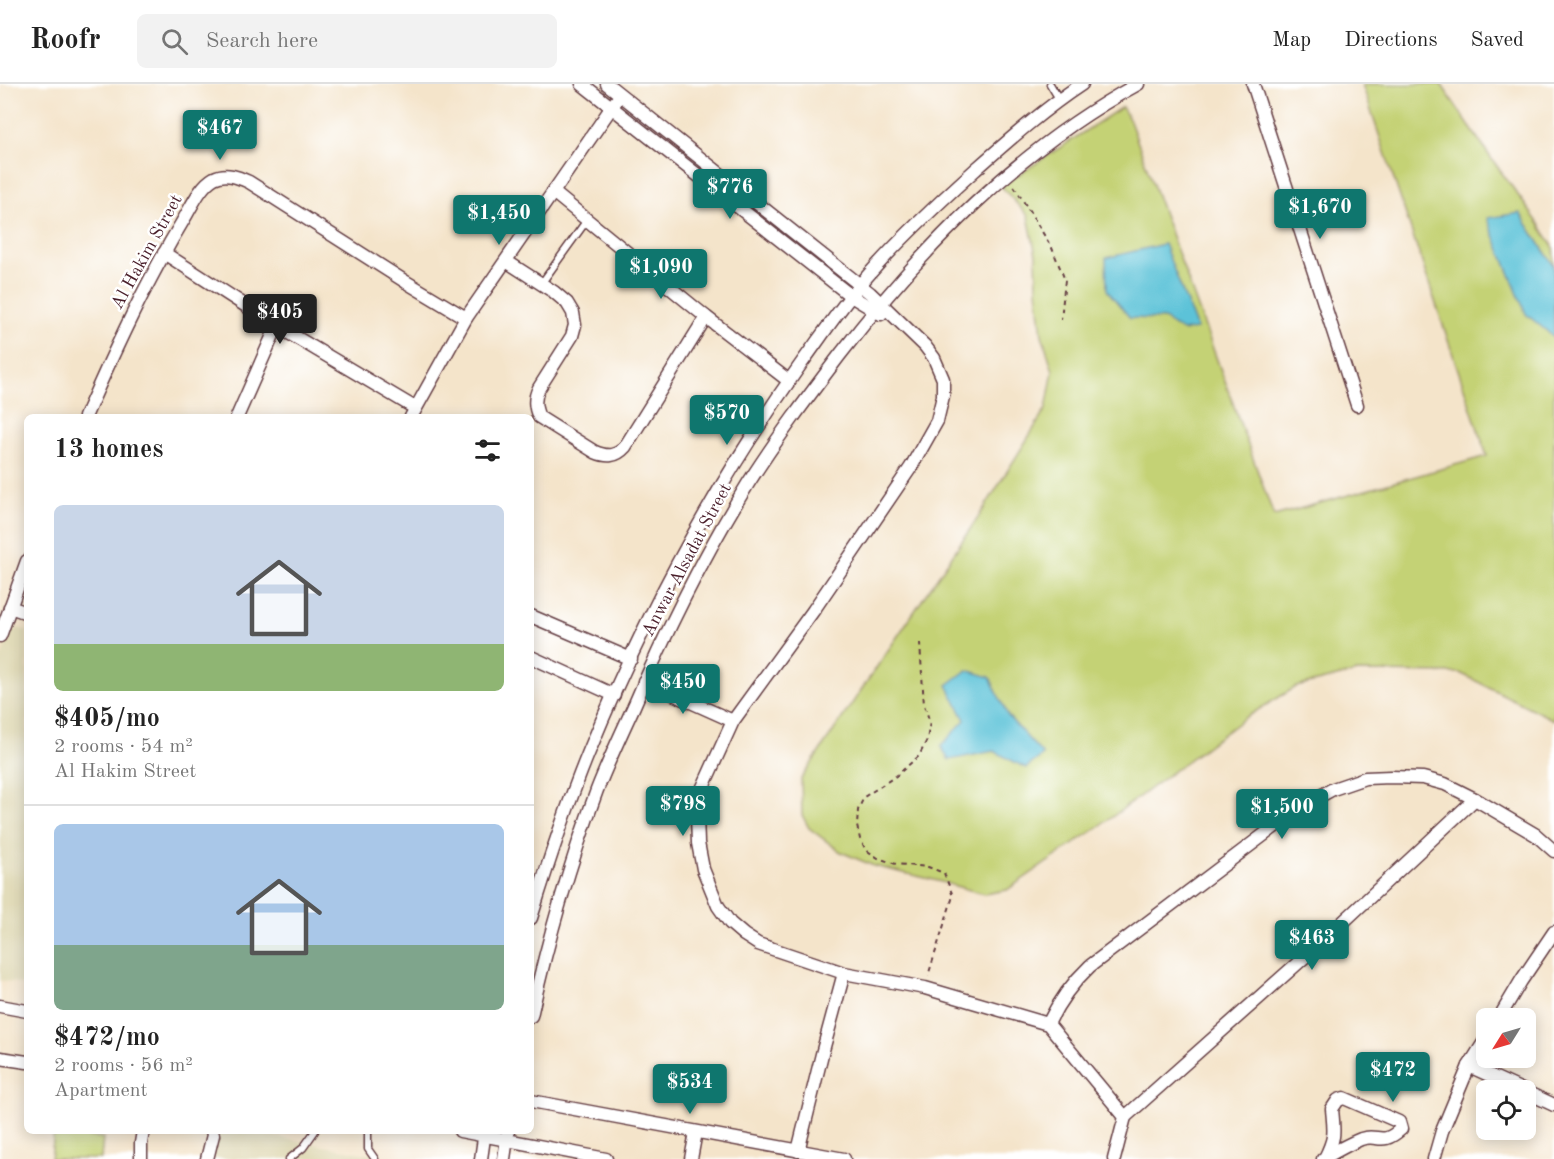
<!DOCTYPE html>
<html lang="en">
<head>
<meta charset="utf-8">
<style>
  :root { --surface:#fff; --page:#f2f2f2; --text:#222; --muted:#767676; --line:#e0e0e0; --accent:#0f766e }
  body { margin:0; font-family:"Old Standard TT",serif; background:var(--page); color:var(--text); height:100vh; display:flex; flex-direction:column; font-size:22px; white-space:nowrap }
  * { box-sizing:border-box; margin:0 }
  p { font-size:20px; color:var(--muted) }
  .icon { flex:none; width:33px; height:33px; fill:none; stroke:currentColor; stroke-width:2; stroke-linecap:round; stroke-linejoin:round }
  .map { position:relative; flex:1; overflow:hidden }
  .sheet { position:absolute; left:24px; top:330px; width:510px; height:720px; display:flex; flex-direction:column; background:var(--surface); border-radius:9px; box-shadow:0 3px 15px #0003 }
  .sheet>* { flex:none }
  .needle { width:39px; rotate:233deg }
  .tools { position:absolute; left:1476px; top:924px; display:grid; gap:12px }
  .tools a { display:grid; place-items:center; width:60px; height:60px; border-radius:9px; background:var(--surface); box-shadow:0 3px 15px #0003; font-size:30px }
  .price { position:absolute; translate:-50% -51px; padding:0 14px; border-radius:6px; background:var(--accent); color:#fff; font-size:20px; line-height:39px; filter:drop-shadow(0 2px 3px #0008) }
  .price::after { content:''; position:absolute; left:50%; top:36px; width:18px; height:14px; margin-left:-9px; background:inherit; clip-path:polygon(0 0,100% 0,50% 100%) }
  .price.current { background:#222; color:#fff }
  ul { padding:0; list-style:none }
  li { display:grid; align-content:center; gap:12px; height:318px; padding:0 30px }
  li+li { border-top:2px solid var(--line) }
  li span { display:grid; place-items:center; height:186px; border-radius:9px; color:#555 }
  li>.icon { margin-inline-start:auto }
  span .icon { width:108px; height:108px; fill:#fffc; stroke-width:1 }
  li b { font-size:26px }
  h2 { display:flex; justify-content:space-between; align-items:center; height:72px; padding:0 30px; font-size:26px }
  header { display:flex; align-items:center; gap:36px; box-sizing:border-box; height:84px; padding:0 30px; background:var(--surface); border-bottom:2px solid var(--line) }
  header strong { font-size:28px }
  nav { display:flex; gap:33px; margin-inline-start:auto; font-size:21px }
  .search { width:420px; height:54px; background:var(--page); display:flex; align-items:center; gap:15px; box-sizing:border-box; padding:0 21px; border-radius:9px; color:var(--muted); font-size:22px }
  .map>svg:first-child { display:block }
  .built { fill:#e2dcba }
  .green { fill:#c4d274; stroke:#877850; stroke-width:1.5 }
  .water { fill:#5bc2d8; stroke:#527082; stroke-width:1.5 }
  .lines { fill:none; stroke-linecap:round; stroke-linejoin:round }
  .lane-casing { stroke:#643d43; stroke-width:9 }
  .street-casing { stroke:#643d43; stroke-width:15 }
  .path { stroke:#643d43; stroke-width:2; stroke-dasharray:4.5 4.5; stroke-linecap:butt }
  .lane { stroke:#fff; stroke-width:6 }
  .street { stroke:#fff; stroke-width:12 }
  .labels { text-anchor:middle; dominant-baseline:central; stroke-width:5; stroke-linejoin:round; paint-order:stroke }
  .street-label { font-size:18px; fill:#4a1f2b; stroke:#fff }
</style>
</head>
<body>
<header>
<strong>Roofr</strong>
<div class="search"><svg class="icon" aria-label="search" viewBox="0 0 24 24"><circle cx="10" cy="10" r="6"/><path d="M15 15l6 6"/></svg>Search here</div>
<nav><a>Map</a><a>Directions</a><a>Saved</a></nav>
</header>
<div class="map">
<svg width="1554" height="1075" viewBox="0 0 1554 1075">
  <rect width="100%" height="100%" fill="#fff"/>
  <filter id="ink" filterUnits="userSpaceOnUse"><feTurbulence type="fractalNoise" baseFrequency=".0167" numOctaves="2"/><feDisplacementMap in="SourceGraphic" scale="12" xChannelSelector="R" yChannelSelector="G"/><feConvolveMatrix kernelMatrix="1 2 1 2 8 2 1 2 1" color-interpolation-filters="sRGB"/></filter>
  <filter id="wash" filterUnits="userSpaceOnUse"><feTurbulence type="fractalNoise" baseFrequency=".008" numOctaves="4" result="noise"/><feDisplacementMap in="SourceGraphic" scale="24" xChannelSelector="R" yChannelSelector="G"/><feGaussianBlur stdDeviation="1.35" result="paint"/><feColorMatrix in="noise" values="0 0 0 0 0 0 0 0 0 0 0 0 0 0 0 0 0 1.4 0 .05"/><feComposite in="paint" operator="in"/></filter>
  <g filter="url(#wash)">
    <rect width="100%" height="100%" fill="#f4e4ca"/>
    <!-- built -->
    <g class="built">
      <polygon points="19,544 27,547 27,901 0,896 0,577 9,551 13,546"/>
      <polygon points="218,1047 245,1047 393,1075 208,1075"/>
    </g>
    <!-- green -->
    <g class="green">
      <polygon points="1362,0 1441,0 1491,74 1537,137 1554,164 1554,636 1460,589 1357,588 1296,603 1246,633 1104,739 1007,806 984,810 934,796 874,782 841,768 809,744 802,731 801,695 983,426 1046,325 1053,287 1042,251 1037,206 1036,171 1028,132 1001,102 1122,23 1130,37 1274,432 1487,372"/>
      <polygon points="54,1048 103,1054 101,1075 51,1075"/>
    </g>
    <!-- water -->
    <g class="water">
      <polygon points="1520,129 1554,182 1554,253 1526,230 1487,134"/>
      <polygon points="1164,160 1197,245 1182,247 1164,235 1130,234 1107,206 1106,174"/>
      <polygon points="967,586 990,593 1008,632 1043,671 1026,684 994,667 949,676 941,662 965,636 947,601"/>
    </g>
  </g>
  <g filter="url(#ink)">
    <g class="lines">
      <!-- lane casing -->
      <g class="lane-casing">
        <g id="lane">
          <polyline points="1050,0 1059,15"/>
          <polyline points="541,200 587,136"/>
          <polyline points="368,1047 368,1065 375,1075"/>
          <polyline points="289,1075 303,1064 315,1047"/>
        </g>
      </g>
      <!-- street casing -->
      <g class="street-casing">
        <g id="street">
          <polyline points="582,0 851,212 881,230"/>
          <polyline points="607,0 870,209 925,262 934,274 943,295 943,312 937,337 911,383 813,527 733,637 703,703 697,732 698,759 703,785 718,822 730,839 744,851 758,860 844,889 925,904 1048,940 1125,1033 1114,1075"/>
          <polyline points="1253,0 1357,321"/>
          <polyline points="553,108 706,233 789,297"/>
          <polyline points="164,169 277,242 415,324"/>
          <path d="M506,177L554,208L567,219L573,229L575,241L572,252L539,304C534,314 534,322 539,333L595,368C607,373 616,373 625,363L706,233"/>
          <path d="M85,333C115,265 146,198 184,135C192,122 200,102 214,94C226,88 238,93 249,98L406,198L466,234"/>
          <polyline points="237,333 277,242"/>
          <polyline points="411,333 466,234 616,17"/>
          <polyline points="10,523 27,529"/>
          <polyline points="531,532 631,575"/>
          <polyline points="0,552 27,477"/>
          <polyline points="531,573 614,611"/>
          <polyline points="644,597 733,637"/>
          <path d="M531,834C548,779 566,724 588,670C644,533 715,401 801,280C820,254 838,227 859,202C893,161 935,122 975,86C1009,56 1044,25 1082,0"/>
          <polyline points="0,922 27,927"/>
          <path d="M531,932C548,855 570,779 597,706C608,678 621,650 634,622C667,545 705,469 749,398C777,354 808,313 839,272C921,165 1018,65 1138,0"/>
          <polyline points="1499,934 1521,897 1554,848"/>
          <path d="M1048,940C1059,917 1072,899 1090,882L1302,722L1333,705L1365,694L1391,693L1423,694L1445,700L1475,715L1536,751L1554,767"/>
          <polyline points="0,974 27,978"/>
          <polyline points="1469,982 1522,1006"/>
          <polyline points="1526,1008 1554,1021"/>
          <polyline points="531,1017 844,1075"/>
          <polyline points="1125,1033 1326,854 1475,715"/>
          <polyline points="460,1047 606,1075"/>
          <polyline points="798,1067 822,970 844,889"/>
          <polyline points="141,1075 141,1059 143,1047"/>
          <polyline points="207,1075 213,1051 212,1047"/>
          <polyline points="481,1075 485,1047"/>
          <polyline points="504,1075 508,1047"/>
          <polyline points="691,1075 696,1048"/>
          <path d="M1323,1075C1332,1069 1351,1059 1361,1055C1378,1049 1381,1063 1401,1045L1399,1038L1344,1014L1338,1016L1332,1025C1334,1048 1336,1052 1325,1074"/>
          <polyline points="1434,1075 1442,1047 1469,982 1486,955"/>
        </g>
      </g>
      <!-- path -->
      <g class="path">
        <polyline points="1014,102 1052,164 1065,196 1061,236"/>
        <polyline points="920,559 924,621 930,638 927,656 919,672 896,692 864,713 858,726 857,742 860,755 866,766 878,774 896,780 928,783 944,789 953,812 928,892"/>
      </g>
      <!-- lane -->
      <use href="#lane" class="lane"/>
      <!-- street -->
      <use href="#street" class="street"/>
    </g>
  </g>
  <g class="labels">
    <!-- street labels -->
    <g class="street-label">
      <text transform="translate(147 168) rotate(-61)">Al Hakim Street</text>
      <text transform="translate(687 476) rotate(-62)">Anwar Alsadat Street</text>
    </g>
  </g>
</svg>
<div class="tools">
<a><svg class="needle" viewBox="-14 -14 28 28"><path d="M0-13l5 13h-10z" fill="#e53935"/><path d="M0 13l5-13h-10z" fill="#767676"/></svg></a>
<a><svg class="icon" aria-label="locate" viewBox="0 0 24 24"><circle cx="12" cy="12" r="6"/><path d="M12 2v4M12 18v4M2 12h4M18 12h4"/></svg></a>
</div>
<b class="price" style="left:220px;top:77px">$467</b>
<b class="price" style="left:730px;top:136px">$776</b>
<b class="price" style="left:1320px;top:156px">$1,670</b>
<b class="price" style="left:499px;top:162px">$1,450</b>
<b class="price" style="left:661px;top:216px">$1,090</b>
<b class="price current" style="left:280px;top:261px">$405</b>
<b class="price" style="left:727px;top:362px">$570</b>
<b class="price" style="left:683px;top:631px">$450</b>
<b class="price" style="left:683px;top:753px">$798</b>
<b class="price" style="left:1282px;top:756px">$1,500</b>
<b class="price" style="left:1312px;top:887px">$463</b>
<b class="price" style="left:1393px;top:1019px">$472</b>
<b class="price" style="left:690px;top:1031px">$534</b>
<section class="sheet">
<h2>13 homes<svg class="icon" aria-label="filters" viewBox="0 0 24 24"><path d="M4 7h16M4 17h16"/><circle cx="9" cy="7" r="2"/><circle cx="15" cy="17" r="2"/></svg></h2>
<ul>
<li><span style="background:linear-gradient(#c9d6e8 75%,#8fb573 0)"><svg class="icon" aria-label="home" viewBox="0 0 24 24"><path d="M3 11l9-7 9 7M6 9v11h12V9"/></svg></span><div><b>$405/mo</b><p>2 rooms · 54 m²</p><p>Al Hakim Street</p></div></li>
<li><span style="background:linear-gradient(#a9c7e8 65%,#7fa58c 0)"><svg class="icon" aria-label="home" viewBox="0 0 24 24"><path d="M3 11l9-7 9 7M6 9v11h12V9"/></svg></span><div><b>$472/mo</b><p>2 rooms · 56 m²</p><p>Apartment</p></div></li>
</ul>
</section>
</div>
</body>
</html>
